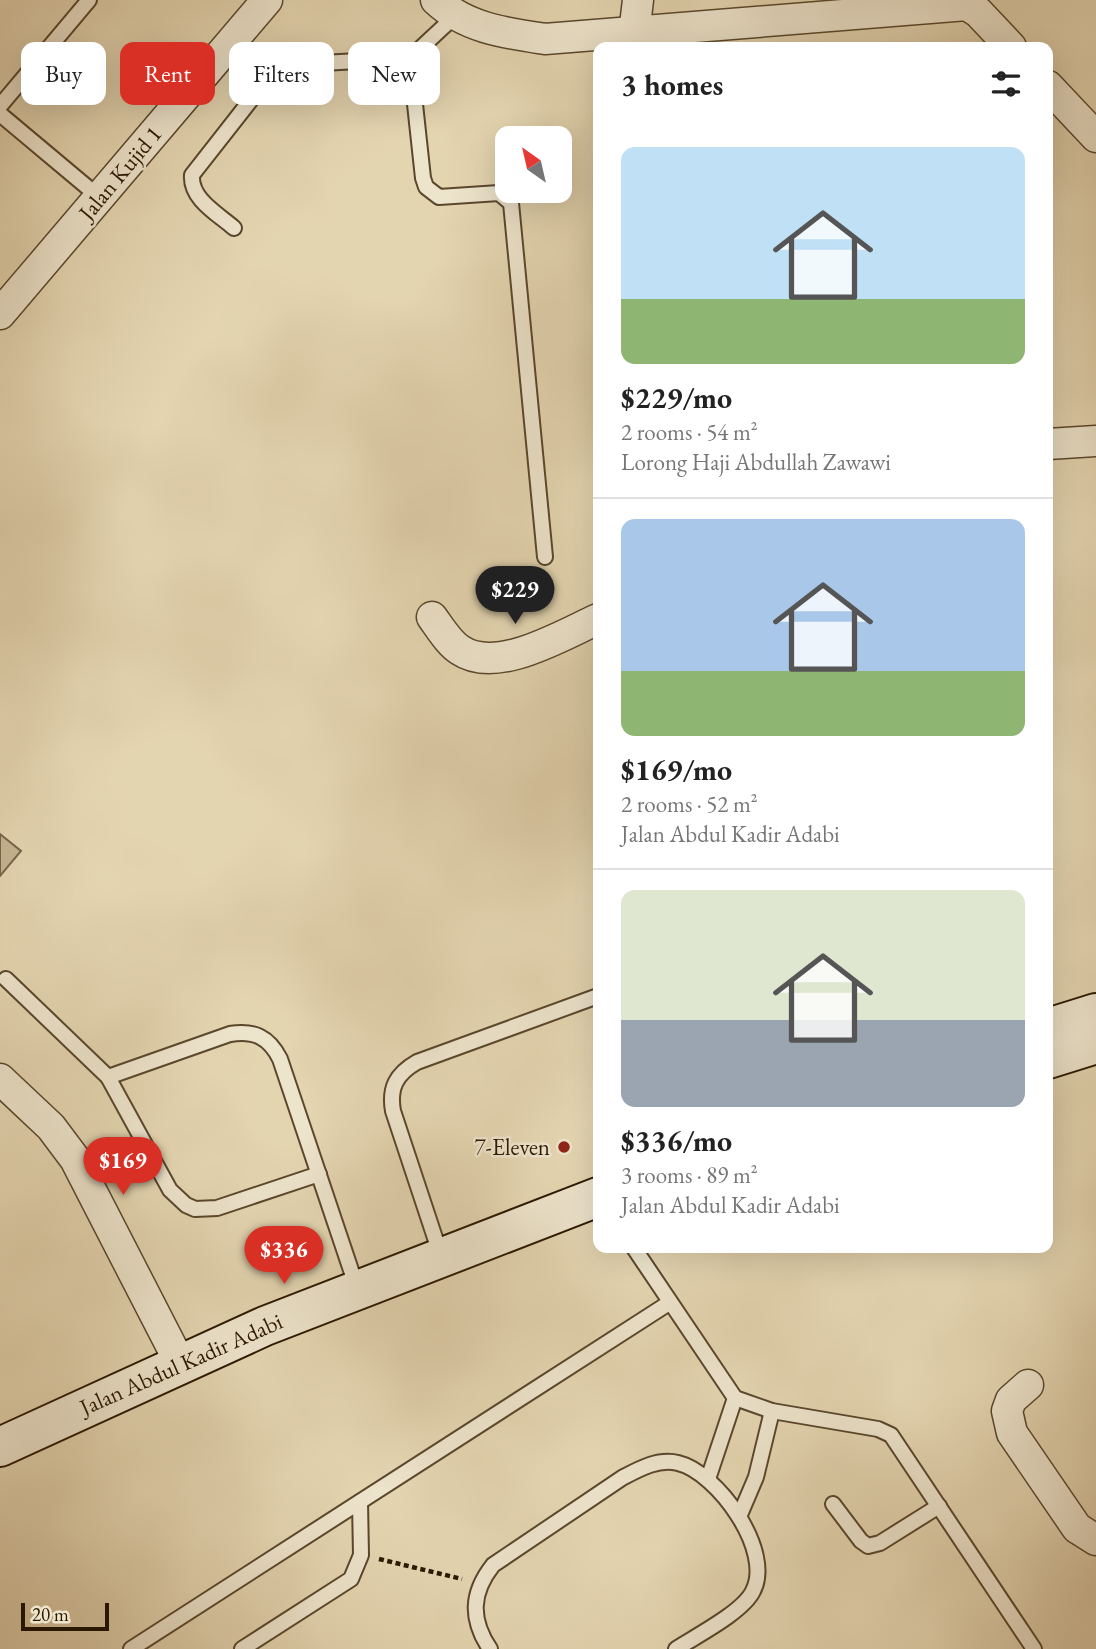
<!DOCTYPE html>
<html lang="en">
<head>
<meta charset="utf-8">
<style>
  :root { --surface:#fff; --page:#f2f2f2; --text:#222; --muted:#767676; --line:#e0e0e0; --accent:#d93025 }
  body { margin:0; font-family:"EB Garamond",serif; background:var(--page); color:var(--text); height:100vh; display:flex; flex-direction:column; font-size:26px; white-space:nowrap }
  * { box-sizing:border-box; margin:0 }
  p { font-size:23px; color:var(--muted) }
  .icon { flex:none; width:38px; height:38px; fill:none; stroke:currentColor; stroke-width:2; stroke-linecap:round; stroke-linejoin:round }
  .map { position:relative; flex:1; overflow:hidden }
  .details { position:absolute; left:593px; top:42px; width:460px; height:1211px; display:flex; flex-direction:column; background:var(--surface); border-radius:14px; box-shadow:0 7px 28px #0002 }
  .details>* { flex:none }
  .guide { position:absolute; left:21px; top:42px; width:467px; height:63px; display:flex; gap:14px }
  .needle { width:46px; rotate:326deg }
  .tools { position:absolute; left:495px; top:126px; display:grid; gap:14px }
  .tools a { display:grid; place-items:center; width:77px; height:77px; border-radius:14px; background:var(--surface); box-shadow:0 7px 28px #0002; font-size:35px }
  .scale { position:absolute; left:21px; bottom:18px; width:88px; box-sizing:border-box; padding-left:7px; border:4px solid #2c1800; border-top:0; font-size:19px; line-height:24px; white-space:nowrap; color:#2c1800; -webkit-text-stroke:5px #ede4cc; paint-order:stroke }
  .price { position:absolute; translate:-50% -60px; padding:0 16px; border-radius:24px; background:var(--accent); color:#fff; font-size:23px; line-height:46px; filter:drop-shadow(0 2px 4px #0008) }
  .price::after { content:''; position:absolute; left:50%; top:42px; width:21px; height:16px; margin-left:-10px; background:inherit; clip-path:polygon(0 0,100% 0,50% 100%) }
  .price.current { background:#222; color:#fff }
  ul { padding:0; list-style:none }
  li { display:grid; align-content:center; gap:14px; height:371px; padding:0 28px }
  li+li { border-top:2px solid var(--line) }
  li span { display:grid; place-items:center; height:217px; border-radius:14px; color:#555 }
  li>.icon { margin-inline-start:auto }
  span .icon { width:126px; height:126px; fill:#fffc; stroke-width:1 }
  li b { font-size:30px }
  h2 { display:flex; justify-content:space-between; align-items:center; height:84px; padding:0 28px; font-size:30px }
  .pill { padding:0 24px; border-radius:14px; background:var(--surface); box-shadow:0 7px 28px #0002; font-size:24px; line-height:63px }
  .pill.current { background:var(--accent); color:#fff }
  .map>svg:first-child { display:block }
  .green { fill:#c5b593; stroke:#78664a; stroke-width:2 }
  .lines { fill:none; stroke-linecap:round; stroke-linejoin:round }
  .service-casing { stroke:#5a472c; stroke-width:18 }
  .minor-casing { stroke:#5a472c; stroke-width:33 }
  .secondary-casing { stroke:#2c1800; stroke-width:42 }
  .path { stroke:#2c1800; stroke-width:4.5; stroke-dasharray:5 3.5; stroke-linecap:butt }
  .service { stroke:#ede4cc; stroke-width:14 }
  .minor { stroke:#ede4cc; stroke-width:30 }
  .secondary { stroke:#ede4cc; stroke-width:38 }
  .poi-dot { fill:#8f2418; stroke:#ede4cc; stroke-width:2.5 }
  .labels { text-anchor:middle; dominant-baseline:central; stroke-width:5; stroke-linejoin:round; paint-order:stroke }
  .street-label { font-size:23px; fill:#2c1800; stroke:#ede4cc }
  .poi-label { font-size:23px; fill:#2c1800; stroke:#ede4cc; text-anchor:end }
</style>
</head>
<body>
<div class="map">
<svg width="1096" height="1649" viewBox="0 0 1096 1649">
  <rect width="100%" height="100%" fill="#e4d5b1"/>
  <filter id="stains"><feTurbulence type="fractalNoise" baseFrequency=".00286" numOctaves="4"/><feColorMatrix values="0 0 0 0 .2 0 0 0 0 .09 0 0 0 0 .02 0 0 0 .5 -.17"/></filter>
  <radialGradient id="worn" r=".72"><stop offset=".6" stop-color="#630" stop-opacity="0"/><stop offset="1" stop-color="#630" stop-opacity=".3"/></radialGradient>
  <!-- green -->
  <polygon class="green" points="0,834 21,851 0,876"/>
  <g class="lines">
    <!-- service casing -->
    <g class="service-casing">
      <g id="service">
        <polyline points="454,17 410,58 423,178 426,187 439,197 499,193 511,203 545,557"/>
        <polyline points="0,106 89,0"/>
        <polyline points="0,114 99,197"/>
        <path d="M234,228C218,214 190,199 192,175L272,73L288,65L410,58"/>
        <polyline points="6,979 108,1077 170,1190 186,1205 195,1209 217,1208 319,1174"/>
        <path d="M108,1077L230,1034C254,1030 269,1037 280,1059L357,1288"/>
        <polyline points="634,1248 735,1398 772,1411 878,1429 891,1435 1034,1649"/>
        <path d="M441,1256L393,1111C389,1088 396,1074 417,1062L598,996"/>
        <polyline points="708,1479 735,1398"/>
        <polyline points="833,1504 861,1541 868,1546 880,1543 939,1506"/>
        <polyline points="739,1517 756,1477 772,1411"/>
        <polyline points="131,1649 669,1303"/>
        <polyline points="242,1649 351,1579 361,1555 360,1502"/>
        <path d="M490,1649C470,1619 471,1593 493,1565L622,1478C639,1469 658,1458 678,1463C717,1472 774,1551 753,1591C743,1612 696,1636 676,1649"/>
      </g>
    </g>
    <!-- minor casing -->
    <g class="minor-casing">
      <g id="minor">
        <path d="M436,0C466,28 505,33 545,39L967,5L978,12L1011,47"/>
        <polyline points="634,34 638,0"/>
        <polyline points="1048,86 1096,137"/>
        <polyline points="0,314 267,0"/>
        <polyline points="1048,444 1096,441"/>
        <path d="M432,617C440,628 449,643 460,650C497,675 562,635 598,619"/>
        <polyline points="0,1079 51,1127 75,1159 181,1365"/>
        <polyline points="1028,1385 1011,1400 1007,1411 1012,1433 1077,1528 1096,1540"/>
      </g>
    </g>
    <!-- secondary casing -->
    <g class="secondary-casing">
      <g id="secondary">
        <polyline points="1048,1028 1096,1013"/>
        <polyline points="1048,1059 1096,1044"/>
        <polyline points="0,1447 265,1326 598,1197"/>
      </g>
    </g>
    <!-- path -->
    <polyline class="path" points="379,1559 462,1579"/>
    <!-- service -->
    <use href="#service" class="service"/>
    <!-- minor -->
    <use href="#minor" class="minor"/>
    <!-- secondary -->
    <use href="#secondary" class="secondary"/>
  </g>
  <!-- markers -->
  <circle class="poi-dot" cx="564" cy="1147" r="7"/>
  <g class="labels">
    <!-- street labels -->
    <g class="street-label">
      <text transform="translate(120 173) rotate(-50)">Jalan Kujid 1</text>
      <text transform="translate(181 1364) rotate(-24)">Jalan Abdul Kadir Adabi</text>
    </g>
    <!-- poi labels -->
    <g class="poi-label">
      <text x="550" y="1147">7-Eleven</text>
    </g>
  </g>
  <rect width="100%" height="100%" filter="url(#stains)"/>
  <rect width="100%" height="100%" fill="url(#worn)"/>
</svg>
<div class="tools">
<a><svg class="needle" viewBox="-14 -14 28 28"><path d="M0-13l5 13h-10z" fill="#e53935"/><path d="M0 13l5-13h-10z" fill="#767676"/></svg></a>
</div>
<div class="scale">20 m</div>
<b class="price current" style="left:515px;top:626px">$229</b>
<b class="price" style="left:123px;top:1197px">$169</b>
<b class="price" style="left:284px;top:1286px">$336</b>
<div class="guide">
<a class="pill">Buy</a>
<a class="pill current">Rent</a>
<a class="pill">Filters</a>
<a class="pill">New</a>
</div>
<section class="details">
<h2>3 homes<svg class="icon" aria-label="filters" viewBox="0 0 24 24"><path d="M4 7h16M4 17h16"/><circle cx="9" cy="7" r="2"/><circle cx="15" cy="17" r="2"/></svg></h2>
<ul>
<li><span style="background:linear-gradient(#bfe0f5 70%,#8fb573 0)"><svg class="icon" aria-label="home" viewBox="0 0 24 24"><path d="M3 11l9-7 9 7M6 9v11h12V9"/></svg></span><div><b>$229/mo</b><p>2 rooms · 54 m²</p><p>Lorong Haji Abdullah Zawawi</p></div></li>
<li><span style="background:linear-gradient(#a9c7e8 70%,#8fb573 0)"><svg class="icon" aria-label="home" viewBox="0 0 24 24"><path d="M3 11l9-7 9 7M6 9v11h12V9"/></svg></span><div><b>$169/mo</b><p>2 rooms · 52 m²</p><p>Jalan Abdul Kadir Adabi</p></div></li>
<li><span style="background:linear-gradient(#dfe7d0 60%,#9aa5b1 0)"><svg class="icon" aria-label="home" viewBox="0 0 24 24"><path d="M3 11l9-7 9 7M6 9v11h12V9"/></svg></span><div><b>$336/mo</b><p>3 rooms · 89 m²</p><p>Jalan Abdul Kadir Adabi</p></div></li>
</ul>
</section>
</div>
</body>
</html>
